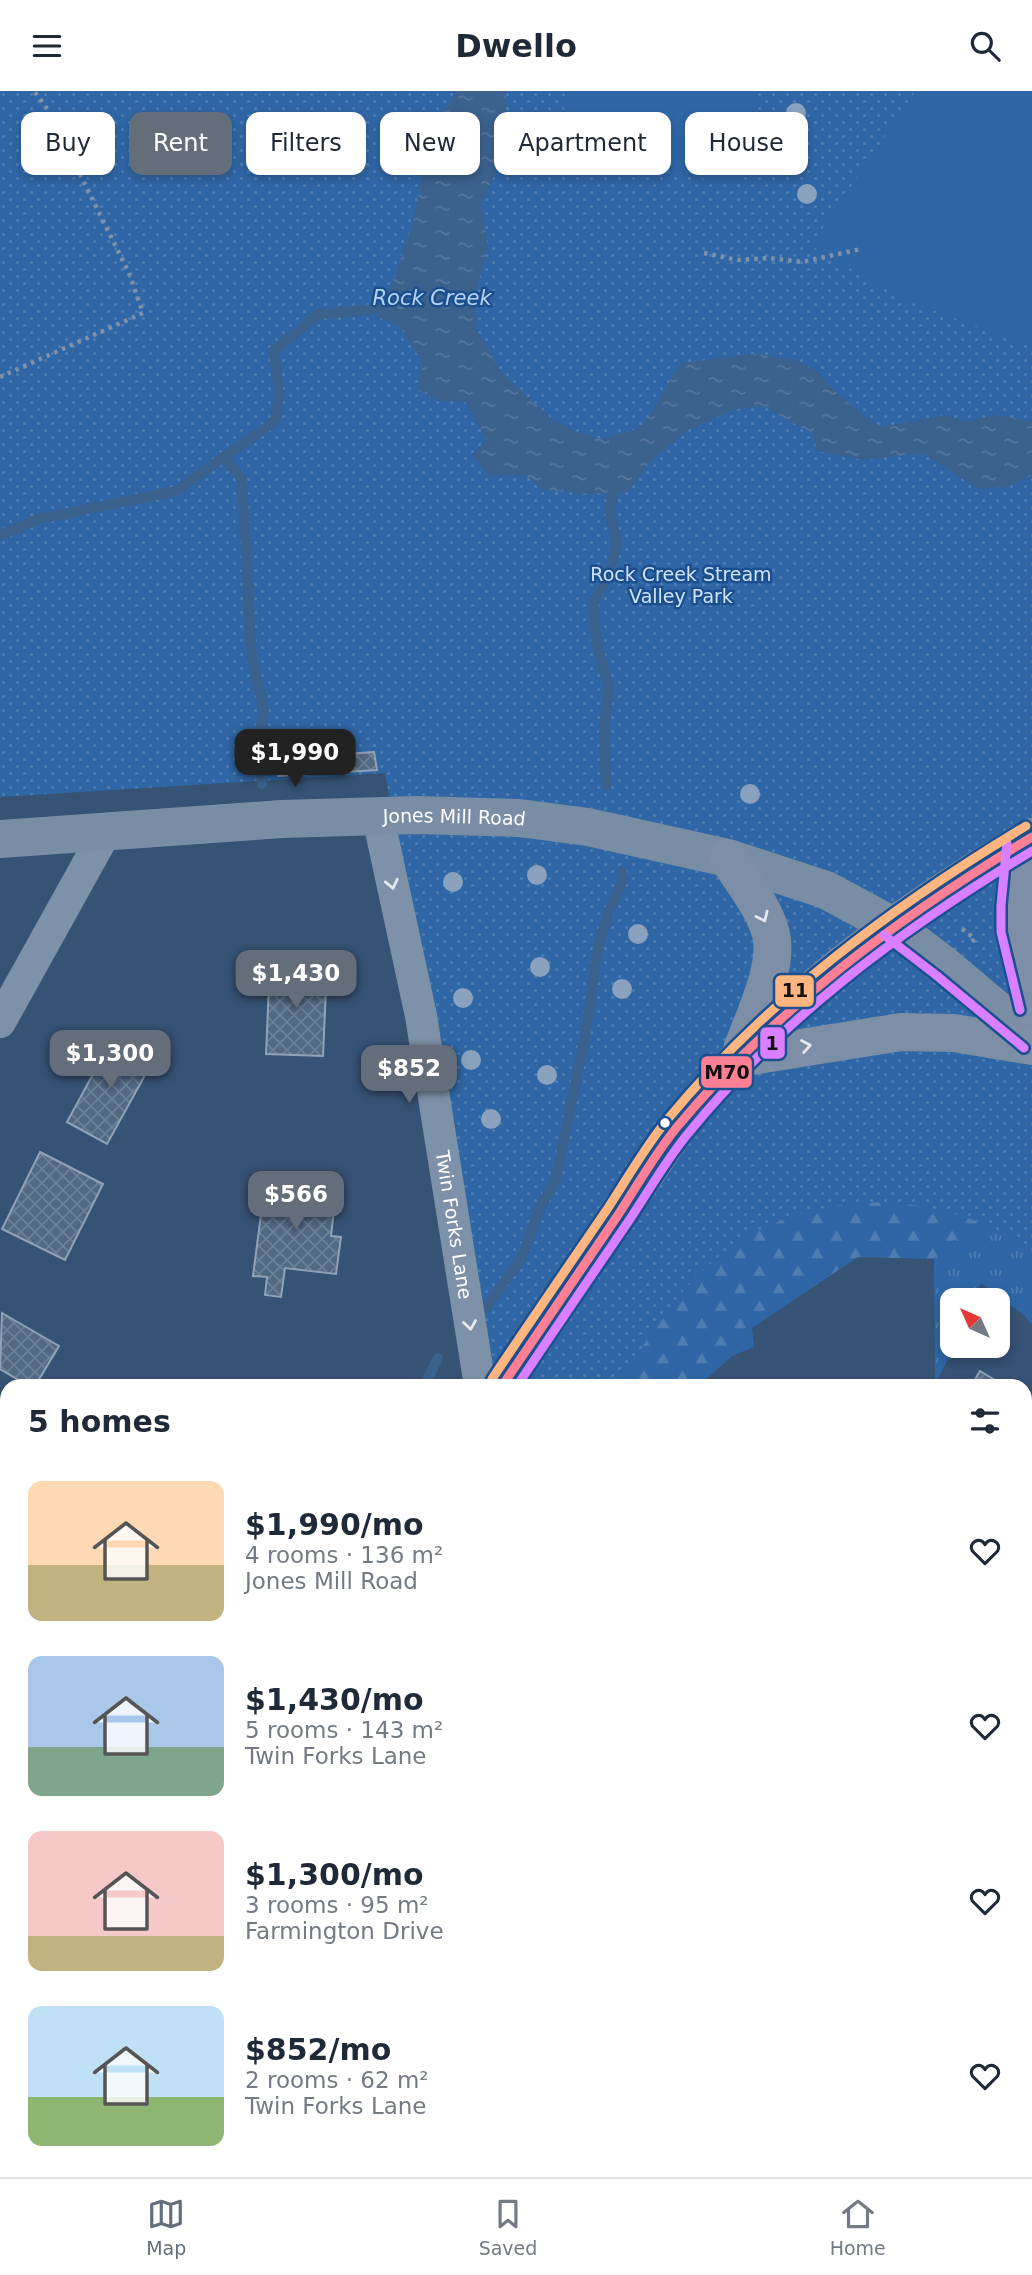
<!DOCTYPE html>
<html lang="en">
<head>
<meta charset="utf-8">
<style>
  :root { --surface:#fff; --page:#f2f2f3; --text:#1f2937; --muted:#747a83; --line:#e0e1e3; --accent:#646e7b }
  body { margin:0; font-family:"DejaVu Sans",sans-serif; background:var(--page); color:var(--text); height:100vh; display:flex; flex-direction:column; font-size:26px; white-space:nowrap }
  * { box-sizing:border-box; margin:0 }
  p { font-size:23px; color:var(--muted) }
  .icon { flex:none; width:38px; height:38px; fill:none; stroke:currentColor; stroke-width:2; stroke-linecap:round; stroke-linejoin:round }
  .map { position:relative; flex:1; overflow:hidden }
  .drawer { position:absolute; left:0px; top:1288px; width:1032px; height:798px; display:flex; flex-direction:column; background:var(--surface); border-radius:21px 21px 0 0; box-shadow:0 4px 10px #0003 }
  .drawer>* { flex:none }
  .banner { position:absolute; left:21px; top:21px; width:990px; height:63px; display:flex; gap:14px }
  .needle { width:46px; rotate:315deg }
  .tools { position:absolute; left:940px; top:1197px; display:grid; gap:14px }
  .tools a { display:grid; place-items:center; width:70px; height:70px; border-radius:14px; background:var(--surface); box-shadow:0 4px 10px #0003; font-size:35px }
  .price { position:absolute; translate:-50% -60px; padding:0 16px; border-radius:14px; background:var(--accent); color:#fff; font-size:23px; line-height:46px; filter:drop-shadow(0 2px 4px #0008) }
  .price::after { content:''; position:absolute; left:50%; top:42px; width:21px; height:16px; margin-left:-10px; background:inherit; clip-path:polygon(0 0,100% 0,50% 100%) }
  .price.on { background:#222; color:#fff }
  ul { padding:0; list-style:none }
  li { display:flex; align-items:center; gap:21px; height:175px; padding:0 28px }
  li span { display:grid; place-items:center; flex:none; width:196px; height:140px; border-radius:14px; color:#555 }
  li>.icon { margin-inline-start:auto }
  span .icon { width:84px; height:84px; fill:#fffc; stroke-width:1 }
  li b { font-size:30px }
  h2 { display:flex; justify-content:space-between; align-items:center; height:84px; padding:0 28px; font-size:30px }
  .pill { padding:0 24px; border-radius:14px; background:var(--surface); box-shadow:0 4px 10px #0003; font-size:24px; line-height:63px }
  .pill.on { background:var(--accent); color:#fff }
  header { display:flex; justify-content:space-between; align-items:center; height:91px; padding:0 28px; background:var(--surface); font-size:32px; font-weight:700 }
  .dock { display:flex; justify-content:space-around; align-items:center; height:98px; border-top:2px solid var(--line); background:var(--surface); font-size:19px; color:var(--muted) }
  .dock a { display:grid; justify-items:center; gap:4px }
  .dock .on { color:var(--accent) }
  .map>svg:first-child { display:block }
  .grass { fill:url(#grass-tufts) }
  .forest { fill:url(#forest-firs) }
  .park { fill:url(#park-dots) }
  .pitch { fill:#2f66a5 }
  .water { fill:url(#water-ripples) }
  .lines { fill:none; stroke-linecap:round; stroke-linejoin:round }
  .stream { stroke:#3b618d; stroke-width:10 }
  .building { fill:url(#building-cross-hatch); stroke:#92a2b6; stroke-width:2 }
  .path { stroke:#7d92a8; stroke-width:4.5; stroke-dasharray:3.5 5; stroke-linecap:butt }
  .street { stroke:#7d92a8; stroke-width:32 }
  .secondary { stroke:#798da4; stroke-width:38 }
  .primary { stroke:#7d8ea7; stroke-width:38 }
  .bus-1-casing { stroke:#1b4f8f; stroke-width:14 }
  .bus-2-casing { stroke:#1b4f8f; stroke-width:14 }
  .bus-3-casing { stroke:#1b4f8f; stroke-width:14 }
  .bus-1 { stroke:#ff8094; stroke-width:9 }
  .bus-2 { stroke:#d880ff; stroke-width:9 }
  .bus-3 { stroke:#ffb580; stroke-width:9 }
  .tree { fill:#8aa2be }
  .oneway { stroke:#e5e9ee }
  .oneway2 { stroke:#e5e8ed }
  .bus-dot { fill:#fff; stroke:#1b4f8f; stroke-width:2.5 }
  .labels { text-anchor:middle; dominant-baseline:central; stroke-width:5; stroke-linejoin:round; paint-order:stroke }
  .park-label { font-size:19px; fill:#cfe3fa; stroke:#1b4f8f }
  .street-label { font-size:19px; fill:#fff; stroke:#1b4f8f }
  .water-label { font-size:21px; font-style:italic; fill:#b5d3f5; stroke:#1b4f8f }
  .line-badge { stroke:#1b4f8f; stroke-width:2.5 }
  .pale-badge-label { font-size:19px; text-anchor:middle; font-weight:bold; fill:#111 }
</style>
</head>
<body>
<header><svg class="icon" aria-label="menu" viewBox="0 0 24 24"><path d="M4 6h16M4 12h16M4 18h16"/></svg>Dwello<svg class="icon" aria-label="search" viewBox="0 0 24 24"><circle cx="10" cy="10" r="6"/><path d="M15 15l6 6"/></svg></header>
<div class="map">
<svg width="1032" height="2086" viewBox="0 0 1032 2086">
  <defs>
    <pattern id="grass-tufts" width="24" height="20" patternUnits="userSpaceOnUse" patternTransform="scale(1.75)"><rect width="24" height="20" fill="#2f66a5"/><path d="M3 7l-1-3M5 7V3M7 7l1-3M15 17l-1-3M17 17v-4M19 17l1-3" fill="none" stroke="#4e7db2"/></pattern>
    <pattern id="forest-firs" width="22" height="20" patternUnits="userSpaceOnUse" patternTransform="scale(1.75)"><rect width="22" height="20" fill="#2f66a5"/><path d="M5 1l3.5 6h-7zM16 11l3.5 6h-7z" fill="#4e7db2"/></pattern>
    <pattern id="park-dots" width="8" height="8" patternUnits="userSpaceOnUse" patternTransform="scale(1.75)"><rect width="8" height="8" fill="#2f66a5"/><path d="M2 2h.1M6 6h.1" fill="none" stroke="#4e7db2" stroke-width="1.8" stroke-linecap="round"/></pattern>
    <pattern id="water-ripples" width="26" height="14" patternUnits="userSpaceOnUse" patternTransform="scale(1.75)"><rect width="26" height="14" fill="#3b618d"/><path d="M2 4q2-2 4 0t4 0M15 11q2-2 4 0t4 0" fill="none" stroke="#58799e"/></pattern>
    <pattern id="building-cross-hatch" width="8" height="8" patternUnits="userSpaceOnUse" patternTransform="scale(1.75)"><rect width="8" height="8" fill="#526984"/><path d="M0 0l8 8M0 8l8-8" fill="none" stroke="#6c8096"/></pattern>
  </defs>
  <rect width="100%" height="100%" fill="#365274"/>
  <!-- grass -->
  <polygon class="grass" points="1018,1126 1032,1133 1032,1234 1025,1225 981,1192 973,1209 952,1209 954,1255 935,1295 934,1168 953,1150"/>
  <!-- forest -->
  <g class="forest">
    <polygon points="703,1081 1018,1126 953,1150 934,1168 858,1166 752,1237 754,1256 732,1265 699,1295 555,1295"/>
    <polygon points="289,2079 374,2079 372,2086 288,2086"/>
  </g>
  <!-- park -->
  <path class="park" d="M0,0H1032V1162C1019,1154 1006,1143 991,1136C885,1089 762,1109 684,1199C659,1227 638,1264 617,1295H495L385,682L0,706Z"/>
  <!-- pitch -->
  <g class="pitch">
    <polygon points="568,0 757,0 733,94 556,57"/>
    <polygon points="916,0 1032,0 1032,254 1017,250 903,208 811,155"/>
  </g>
  <!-- water -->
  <polygon class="water" points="455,0 506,0 506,60 481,113 488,155 476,200 476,238 502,282 553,329 577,341 601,348 634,339 644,333 681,272 753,263 795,269 817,280 833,298 867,328 883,336 946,324 967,331 995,324 1032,330 1032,384 1007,396 978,398 923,362 863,369 817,360 813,342 787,329 765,315 736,318 688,339 650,371 628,401 591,403 543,399 525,384 489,385 472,363 487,349 465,311 440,310 419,300 422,271 399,235 376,226 396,183 413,130 431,47"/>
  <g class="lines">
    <!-- stream -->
    <g class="stream">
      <polyline points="223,366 242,388 252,568 264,620 257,652 262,693"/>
      <polyline points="0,444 39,428 176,400 275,330 279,304 274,259 319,223 360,220 393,214"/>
      <polyline points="606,695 604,635 609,598 596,549 594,511 609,482 617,453 610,421 614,391"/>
      <polyline points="478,1227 521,1168 541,1114 555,1092 585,946 598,856 609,820 623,789 622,781"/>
      <polyline points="424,1295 438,1267"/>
    </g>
  </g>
  <!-- building -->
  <g class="building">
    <polygon points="374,661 377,679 278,685 277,667"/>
    <polygon points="270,872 327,875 323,965 266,963"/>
    <polygon points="113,946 154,968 107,1053 67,1031"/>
    <polygon points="40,1061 103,1093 65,1169 2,1138"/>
    <polygon points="266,1085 337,1094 331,1145 341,1146 336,1183 285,1177 281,1206 265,1204 267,1186 253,1185"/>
    <polygon points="2,1222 59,1255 35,1295 29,1295 0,1278"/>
    <polygon points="980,1280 1005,1295 971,1295"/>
    <polygon points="1026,1307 1032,1311 1032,1371 1026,1367"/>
    <polygon points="7,1519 7,1576 0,1572 0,1531"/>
    <polygon points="1032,1621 1032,1677 1026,1674 1026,1636"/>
    <polygon points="1026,1751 1032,1752 1032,1781 1026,1814"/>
    <rect x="1026" y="1880" width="6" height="94"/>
    <polygon points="1026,2008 1032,2033 1032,2079 1008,2086 970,2086 968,2079 1026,2079"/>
    <polygon points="675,2079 734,2079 732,2086 674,2086"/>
  </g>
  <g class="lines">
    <!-- path -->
    <g class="path">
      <polyline points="704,162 738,169 770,167 802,171 861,158"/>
      <polyline points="0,286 143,222 129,182 48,19 34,0"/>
      <polyline points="962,838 975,848 970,852"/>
    </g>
    <!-- street -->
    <g class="street">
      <path id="s1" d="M378,726L421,925L480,1295"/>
      <polyline points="0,931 105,742"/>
      <polyline points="1026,1458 1032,1462"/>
      <polyline points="610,2086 611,2079"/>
    </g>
    <!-- secondary -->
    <path class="secondary" id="s2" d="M0,748L282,728L417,724L519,727L588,736L728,767L826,799L891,834L944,874L1032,948"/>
    <!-- primary -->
    <g class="primary">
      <polyline points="1019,753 1013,815 1013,840 1032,916"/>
      <path d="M728,767C743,791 764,816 771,843C779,877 753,927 742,959"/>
      <polyline points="739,967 901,941 954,942 1032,955"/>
      <path d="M502,1295L675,1039C776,915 894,826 1032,746"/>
      <polyline points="230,2086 231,2079"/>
    </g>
    <!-- bus-1 casing -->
    <g class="bus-1-casing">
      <path id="bus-1" d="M502,1295C541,1238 579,1181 618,1124C637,1095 655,1063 677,1036C777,916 899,826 1032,746"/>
    </g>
    <!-- bus-2 casing -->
    <g class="bus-2-casing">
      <g id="bus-2">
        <polyline points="1007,752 1001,814 1001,841 1020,919"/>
        <polyline points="884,844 936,884 1024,957"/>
        <path d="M517,1295C554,1239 592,1184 630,1128C648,1101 665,1071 686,1045C781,927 903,837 1032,760"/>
      </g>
    </g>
    <!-- bus-3 casing -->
    <g class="bus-3-casing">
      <path id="bus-3" d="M492,1288C530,1231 569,1174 608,1117C627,1088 645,1056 667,1029C767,908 892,816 1026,735"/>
    </g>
    <!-- bus-1 -->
    <use href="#bus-1" class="bus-1"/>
    <!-- bus-2 -->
    <use href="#bus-2" class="bus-2"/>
    <!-- bus-3 -->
    <use href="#bus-3" class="bus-3"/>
  </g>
  <!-- trees -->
  <g class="tree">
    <circle cx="796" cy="22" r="10"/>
    <circle cx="807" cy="103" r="10"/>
    <circle cx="750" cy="703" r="10"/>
    <circle cx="537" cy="784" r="10"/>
    <circle cx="453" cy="791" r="10"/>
    <circle cx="638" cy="843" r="10"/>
    <circle cx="540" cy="876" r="10"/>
    <circle cx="622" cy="898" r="10"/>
    <circle cx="463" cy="907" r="10"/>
    <circle cx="471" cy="969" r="10"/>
    <circle cx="547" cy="984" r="10"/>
    <circle cx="491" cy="1028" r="10"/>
  </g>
  <!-- one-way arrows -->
  <defs><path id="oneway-chevron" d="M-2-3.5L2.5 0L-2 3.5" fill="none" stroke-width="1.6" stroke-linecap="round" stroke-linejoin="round" transform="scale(1.75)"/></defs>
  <g class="oneway">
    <use href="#oneway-chevron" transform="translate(392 793) rotate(78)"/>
    <use href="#oneway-chevron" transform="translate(470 1234) rotate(81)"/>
  </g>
  <g class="oneway2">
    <use href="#oneway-chevron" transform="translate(763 826) rotate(65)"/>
    <use href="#oneway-chevron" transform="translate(806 955) rotate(-10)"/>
  </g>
  <!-- markers -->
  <circle class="bus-dot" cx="665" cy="1032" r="6"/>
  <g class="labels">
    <!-- park labels -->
    <g class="park-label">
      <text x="681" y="483">Rock Creek Stream<tspan x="681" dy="22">Valley Park</tspan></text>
    </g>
    <!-- street labels -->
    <g class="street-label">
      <text stroke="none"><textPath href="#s2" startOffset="455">Jones Mill Road</textPath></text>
      <text stroke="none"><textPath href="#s1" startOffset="415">Twin Forks Lane</textPath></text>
    </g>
    <!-- water labels -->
    <g class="water-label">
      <text x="432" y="207">Rock Creek</text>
    </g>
  </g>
  <g class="line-badge">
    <rect x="774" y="883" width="41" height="34" rx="7" fill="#ffb580"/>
    <rect x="759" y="935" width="27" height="34" rx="7" fill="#d880ff"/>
    <rect x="700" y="964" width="53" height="34" rx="7" fill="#ff8094"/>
  </g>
  <g class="pale-badge-label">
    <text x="795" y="906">11</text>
    <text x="772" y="959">1</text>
    <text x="727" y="988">M70</text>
  </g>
</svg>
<div class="tools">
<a><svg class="needle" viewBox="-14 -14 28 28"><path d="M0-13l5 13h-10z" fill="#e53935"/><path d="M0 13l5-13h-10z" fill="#747a83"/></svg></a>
</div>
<b class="price on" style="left:295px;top:698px">$1,990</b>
<b class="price" style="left:296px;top:919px">$1,430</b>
<b class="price" style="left:110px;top:999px">$1,300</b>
<b class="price" style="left:409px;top:1014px">$852</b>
<b class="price" style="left:296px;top:1140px">$566</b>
<div class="banner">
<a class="pill">Buy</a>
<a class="pill on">Rent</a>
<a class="pill">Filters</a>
<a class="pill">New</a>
<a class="pill">Apartment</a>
<a class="pill">House</a>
</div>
<section class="drawer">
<h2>5 homes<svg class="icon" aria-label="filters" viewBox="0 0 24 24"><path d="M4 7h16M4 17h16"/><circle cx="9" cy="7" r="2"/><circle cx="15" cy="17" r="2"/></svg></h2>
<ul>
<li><span style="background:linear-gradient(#ffd9b3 60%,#c2b280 0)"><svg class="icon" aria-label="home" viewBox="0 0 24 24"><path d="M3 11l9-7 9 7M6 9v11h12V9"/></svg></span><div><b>$1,990/mo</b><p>4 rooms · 136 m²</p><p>Jones Mill Road</p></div><svg class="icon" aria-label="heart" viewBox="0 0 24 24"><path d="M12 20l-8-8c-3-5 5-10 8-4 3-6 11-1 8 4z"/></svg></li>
<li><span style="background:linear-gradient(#a9c7e8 65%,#7fa58c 0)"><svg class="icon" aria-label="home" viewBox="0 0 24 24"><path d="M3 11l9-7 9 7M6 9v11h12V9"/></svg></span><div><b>$1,430/mo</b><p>5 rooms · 143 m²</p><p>Twin Forks Lane</p></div><svg class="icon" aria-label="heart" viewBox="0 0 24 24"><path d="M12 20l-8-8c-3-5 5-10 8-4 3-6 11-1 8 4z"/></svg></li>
<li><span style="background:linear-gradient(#f6c9c9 75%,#c2b280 0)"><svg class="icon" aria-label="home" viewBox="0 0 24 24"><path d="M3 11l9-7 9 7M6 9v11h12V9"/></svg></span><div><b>$1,300/mo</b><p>3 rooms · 95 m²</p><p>Farmington Drive</p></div><svg class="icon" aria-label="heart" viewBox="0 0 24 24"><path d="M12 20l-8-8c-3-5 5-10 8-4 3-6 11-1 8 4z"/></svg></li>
<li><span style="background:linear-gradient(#bfe0f5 65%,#8fb573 0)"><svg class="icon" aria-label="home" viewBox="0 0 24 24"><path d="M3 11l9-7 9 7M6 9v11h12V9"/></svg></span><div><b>$852/mo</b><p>2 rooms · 62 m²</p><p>Twin Forks Lane</p></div><svg class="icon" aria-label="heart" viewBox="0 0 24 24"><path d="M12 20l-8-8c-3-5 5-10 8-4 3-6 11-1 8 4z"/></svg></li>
</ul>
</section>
</div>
<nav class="dock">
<a class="on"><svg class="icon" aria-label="map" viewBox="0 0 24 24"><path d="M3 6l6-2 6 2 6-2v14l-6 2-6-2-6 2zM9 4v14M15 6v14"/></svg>Map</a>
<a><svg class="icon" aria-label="saved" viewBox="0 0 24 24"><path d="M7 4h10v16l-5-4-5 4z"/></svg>Saved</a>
<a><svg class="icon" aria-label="home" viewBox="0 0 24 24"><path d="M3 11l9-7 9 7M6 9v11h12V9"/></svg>Home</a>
</nav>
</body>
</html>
